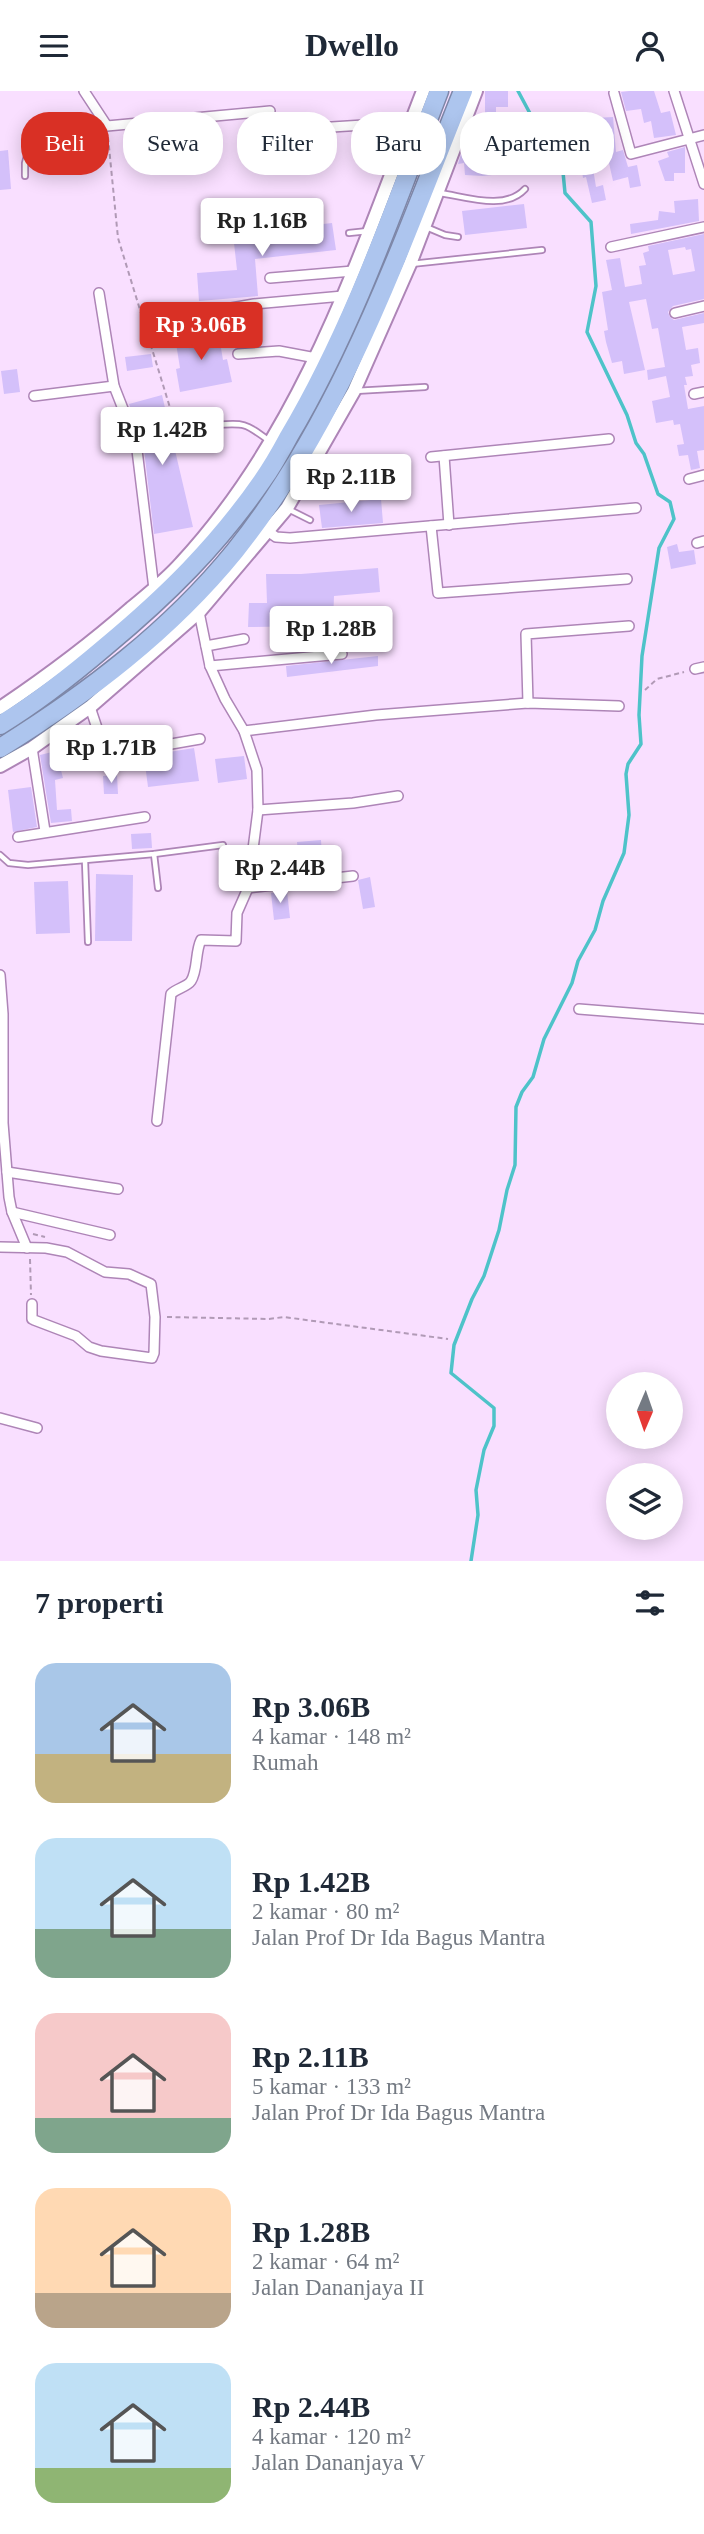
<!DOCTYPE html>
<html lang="id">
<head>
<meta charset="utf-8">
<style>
  :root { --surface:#fff; --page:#f6f6f7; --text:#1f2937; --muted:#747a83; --accent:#d93025 }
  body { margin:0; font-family:Georgia,serif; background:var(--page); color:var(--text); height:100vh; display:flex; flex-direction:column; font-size:26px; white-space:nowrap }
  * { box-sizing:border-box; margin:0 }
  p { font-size:23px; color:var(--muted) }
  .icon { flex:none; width:38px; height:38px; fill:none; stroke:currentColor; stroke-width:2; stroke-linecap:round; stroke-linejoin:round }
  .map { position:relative; height:1470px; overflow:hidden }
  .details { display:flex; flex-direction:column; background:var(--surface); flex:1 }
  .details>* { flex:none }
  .top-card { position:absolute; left:21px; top:21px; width:663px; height:63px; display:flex; gap:14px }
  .needle { width:46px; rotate:182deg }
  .controls { position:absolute; left:606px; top:1281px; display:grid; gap:14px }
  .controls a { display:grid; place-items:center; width:77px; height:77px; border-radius:50%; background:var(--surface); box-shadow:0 4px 18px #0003; font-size:35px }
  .price { position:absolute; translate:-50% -60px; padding:0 16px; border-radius:7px; background:#fff; color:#222; font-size:23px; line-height:46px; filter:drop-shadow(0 2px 4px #0008) }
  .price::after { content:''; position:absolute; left:50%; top:42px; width:21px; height:16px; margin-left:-10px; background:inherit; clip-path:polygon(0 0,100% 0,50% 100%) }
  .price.on { background:var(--accent); color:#fff }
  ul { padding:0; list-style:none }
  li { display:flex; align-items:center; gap:21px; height:175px; padding:0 35px }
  li span { display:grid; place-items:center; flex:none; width:196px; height:140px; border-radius:21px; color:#555 }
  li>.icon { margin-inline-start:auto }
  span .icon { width:84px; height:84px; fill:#fffc; stroke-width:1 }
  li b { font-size:30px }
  h2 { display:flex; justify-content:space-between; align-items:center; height:84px; padding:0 35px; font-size:30px }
  .chip { padding:0 24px; border-radius:28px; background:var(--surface); box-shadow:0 4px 18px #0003; font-size:24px; line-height:63px }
  .chip.on { background:var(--accent); color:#fff }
  header { display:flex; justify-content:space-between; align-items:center; height:91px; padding:0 35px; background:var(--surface); font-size:32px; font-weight:800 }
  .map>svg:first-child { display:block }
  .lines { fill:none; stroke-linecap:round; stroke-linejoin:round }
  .stream { stroke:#4ec3c9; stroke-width:3.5 }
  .building { fill:#d4c0fa; fill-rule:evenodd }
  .lane-casing { stroke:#ae85b7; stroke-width:8 }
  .street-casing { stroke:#ae85b7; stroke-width:12 }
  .secondary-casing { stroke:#ae85b7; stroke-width:16 }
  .highway-casing { stroke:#7d87a8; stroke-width:21 }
  .path { stroke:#b19ab6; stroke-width:2; stroke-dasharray:5 3.5; stroke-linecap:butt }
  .lane { stroke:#fff; stroke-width:4.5 }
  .street { stroke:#fff; stroke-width:9 }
  .secondary { stroke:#fff; stroke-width:12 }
  .highway { stroke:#adc5ee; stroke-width:18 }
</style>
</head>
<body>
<header><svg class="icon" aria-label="menu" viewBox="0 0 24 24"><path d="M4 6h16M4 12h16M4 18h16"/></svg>Dwello<svg class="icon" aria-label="person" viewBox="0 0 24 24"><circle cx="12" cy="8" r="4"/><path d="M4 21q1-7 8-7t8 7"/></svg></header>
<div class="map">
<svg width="704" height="1470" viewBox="0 0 704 1470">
  <rect width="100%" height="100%" fill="#f9dfff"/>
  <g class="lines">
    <!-- stream -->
    <polyline class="stream" points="471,1470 478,1424 476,1399 484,1359 494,1335 494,1317 451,1282 454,1254 472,1208 484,1185 499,1139 507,1099 515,1074 516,1016 522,1001 533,986 544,948 572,892 578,870 595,839 603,810 624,762 629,724 626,683 628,673 641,653 639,624 642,565 659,457 674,428 670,411 658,403 644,363 636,352 627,324 587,241 596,195 591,131 565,102 563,81 556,58 546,41 533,28 518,0"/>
  </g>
  <!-- building -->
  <g class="building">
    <polygon points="485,0 508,0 508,16 496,16 496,27 485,27"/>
    <polygon points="629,0 654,0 661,22 670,20 676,44 654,47 651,30 644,32 641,18 626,20 621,1"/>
    <polygon points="613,26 616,61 623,59 628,76 637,74 641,95 630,97 628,86 613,90 609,72 598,75 596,66 600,65 595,27"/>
    <polygon points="543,56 546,78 483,85 465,84 464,72 458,73 461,63"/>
    <polygon points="685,56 685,82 674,82 674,90 665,90 658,70 669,66 667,61"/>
    <polygon points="8,59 11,98 0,99 0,60"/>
    <polygon points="592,71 596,96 603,94 606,109 592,112 586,86 583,87 581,73"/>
    <polygon points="698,108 699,130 631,143 630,133 658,129 659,120 675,122 674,110"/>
    <polygon points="524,113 527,137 465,144 462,120"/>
    <polygon points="332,132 336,159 255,168 258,205 199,210 197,182 237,179 233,143"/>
    <path d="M704,143V208L673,215L668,221L670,226L674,229L704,222V232L682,236L686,259L698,257L700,272L691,274L693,285L685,286L687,294H684L688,318L704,315V359L697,360L700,377L691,379L688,364L679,365L677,354L684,353L680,333L674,334L673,329L656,332L652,310L670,306L666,285L648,289L647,279L665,276L658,237L652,238L646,208L629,211L645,279L624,283L622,270L612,272L606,251L604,240L608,239L602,201L612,199L606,169L620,167L625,196L642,193L639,175L646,174L643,162L649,160L648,155ZM685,156L686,159L691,158L695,180L673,184L668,159Z"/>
    <polygon points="218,239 223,269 227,268 232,291 180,301 176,278 180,277 175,246"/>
    <polygon points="151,263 153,276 127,280 125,266"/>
    <polygon points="17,278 20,301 4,303 1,280"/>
    <polygon points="162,304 193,436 154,443 143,350 129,313"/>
    <polygon points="381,408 383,432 322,437 319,414"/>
    <polygon points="677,453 679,461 694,459 696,473 671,478 667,456"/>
    <polygon points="378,477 380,501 334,505 333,531 313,530 313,535 248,536 249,512 267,512 266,483 301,483"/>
    <polygon points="378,565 378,575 287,586 286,575"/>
    <polygon points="83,654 95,654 99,674 84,675"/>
    <polygon points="194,657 199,690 148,696 144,665"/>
    <polygon points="56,660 63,687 55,689 57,719 71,718 72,730 51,732 40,664"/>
    <polygon points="244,665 247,688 218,692 215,668"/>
    <polygon points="117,684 118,703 104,703 103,685"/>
    <polygon points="31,696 37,736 13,741 8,699"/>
    <polygon points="151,742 152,757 132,758 131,743"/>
    <polygon points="321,749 323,778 300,780 297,751"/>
    <polygon points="96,783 133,784 132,850 95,850"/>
    <polygon points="370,786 375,816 363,818 358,789"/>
    <polygon points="68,790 70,842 36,843 34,791"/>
    <polygon points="287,800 290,827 274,829 271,802"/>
  </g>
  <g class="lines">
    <!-- lane casing -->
    <g class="lane-casing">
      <g id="lane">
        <polyline points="458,51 471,55 476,54 477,42"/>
        <polyline points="25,85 25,72 29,57 41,46 107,35"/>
        <path d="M440,102C467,106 505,120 525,98"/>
        <polyline points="426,136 445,144 458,146"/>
        <polyline points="349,142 368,140"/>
        <polyline points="411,173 542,159"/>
        <polyline points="355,300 425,296"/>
        <path d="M215,334C245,332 245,332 268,349"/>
        <polyline points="288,418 310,429"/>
        <polyline points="154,763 158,797"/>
        <polyline points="0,764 9,772 28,774 154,763 223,754"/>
        <polyline points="85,770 88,851"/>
      </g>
    </g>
    <!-- street casing -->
    <g class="street-casing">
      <g id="street">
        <polyline points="84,0 107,35 270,20"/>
        <polyline points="674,0 704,93"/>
        <polyline points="614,2 631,63 704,44"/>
        <polyline points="316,37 411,31"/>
        <polyline points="611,156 704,136"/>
        <polyline points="270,187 353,180"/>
        <polyline points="99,202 114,295 136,351 154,498"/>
        <polyline points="675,222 704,215"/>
        <polyline points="186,225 254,213 343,205"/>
        <polyline points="238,263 279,260 316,267"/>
        <polyline points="694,303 704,301"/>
        <polyline points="34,305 114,295"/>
        <polyline points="444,365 449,434"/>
        <polyline points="431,366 609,348"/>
        <polyline points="689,388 704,384"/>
        <polyline points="431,435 438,502 627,488"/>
        <polyline points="269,441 276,446 290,447 636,417"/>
        <polyline points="697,452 704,450"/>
        <polyline points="206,555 244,548"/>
        <polyline points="210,575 342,563"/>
        <polyline points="695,578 704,576"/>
        <polyline points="528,612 526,543 629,535"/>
        <polyline points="90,616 105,661 108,664 200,648"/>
        <polyline points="244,640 376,624 528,612 619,615"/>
        <polyline points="32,657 45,740"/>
        <polyline points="258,719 353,712 398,705"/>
        <polyline points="18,746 145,726"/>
        <polyline points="248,797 353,785"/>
        <polyline points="0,884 3,923 3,1032 9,1106 12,1121 27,1157"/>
        <polyline points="579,918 704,928"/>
        <path d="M157,1030L171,903C177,897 187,896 191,890C198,879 195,861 201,849L236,850L237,822L248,797L258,719L257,679L244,640L225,608L210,575L199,521"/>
        <polyline points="7,1081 118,1098"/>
        <polyline points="12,1121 110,1144"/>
        <polyline points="0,1156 46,1157 67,1161 105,1181 129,1183 151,1193 155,1226 154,1262 152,1267 101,1260 89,1256 76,1245 34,1229 32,1228 32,1213"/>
        <polyline points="0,1327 37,1337"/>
      </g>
    </g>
    <!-- secondary casing -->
    <g class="secondary-casing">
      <g id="secondary">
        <path d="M0,617C46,586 89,554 130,518C148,503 166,489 181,472C304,339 359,165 423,0"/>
        <polyline points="0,675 32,657 90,616 199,521 287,417 354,300 410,173 476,0"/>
      </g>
    </g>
    <!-- highway casing -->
    <g class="highway-casing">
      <g id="highway">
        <path d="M0,634C38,611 72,584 106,555C166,505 217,455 262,390C272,376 281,360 289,345C353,237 394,117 439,0"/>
        <path d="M0,657C87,603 170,540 235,460C343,325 399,159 463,0"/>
      </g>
    </g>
    <!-- path -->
    <g class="path">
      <polyline points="108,46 118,147 175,333"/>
      <polyline points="645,599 657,588 684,581"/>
      <polyline points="33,1143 45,1146"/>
      <polyline points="30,1168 31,1204"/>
      <polyline points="167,1226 269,1228 284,1226 448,1248"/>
    </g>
    <!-- lane -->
    <use href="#lane" class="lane"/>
    <!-- street -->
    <use href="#street" class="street"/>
    <!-- secondary -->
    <use href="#secondary" class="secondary"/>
    <!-- highway -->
    <use href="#highway" class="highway"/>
  </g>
</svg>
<div class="controls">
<a><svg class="needle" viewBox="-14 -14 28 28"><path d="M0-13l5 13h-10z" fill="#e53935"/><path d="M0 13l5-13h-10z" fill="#747a83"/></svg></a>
<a><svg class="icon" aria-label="layers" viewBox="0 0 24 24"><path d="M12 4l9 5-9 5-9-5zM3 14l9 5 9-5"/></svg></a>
</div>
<b class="price" style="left:262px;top:167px">Rp 1.16B</b>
<b class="price on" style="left:201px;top:271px">Rp 3.06B</b>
<b class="price" style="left:162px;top:376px">Rp 1.42B</b>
<b class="price" style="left:351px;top:423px">Rp 2.11B</b>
<b class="price" style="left:331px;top:575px">Rp 1.28B</b>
<b class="price" style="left:111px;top:694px">Rp 1.71B</b>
<b class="price" style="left:280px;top:814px">Rp 2.44B</b>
<div class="top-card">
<a class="chip on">Beli</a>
<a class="chip">Sewa</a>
<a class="chip">Filter</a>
<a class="chip">Baru</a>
<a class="chip">Apartemen</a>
</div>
</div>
<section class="details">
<h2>7 properti<svg class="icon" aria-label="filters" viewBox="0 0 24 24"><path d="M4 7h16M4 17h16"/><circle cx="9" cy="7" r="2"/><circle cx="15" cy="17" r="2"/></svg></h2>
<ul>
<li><span style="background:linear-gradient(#a9c7e8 65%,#c2b280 0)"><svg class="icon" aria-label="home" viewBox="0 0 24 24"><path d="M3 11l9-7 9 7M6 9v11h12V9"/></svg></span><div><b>Rp 3.06B</b><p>4 kamar · 148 m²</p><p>Rumah</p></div></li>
<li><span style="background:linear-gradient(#bfe0f5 65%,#7fa58c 0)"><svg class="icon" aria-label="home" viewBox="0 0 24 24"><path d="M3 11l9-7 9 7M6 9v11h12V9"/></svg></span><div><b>Rp 1.42B</b><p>2 kamar · 80 m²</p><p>Jalan Prof Dr Ida Bagus Mantra</p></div></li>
<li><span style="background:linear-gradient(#f6c9c9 75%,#7fa58c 0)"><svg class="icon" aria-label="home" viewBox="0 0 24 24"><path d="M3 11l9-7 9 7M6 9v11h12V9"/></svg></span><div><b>Rp 2.11B</b><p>5 kamar · 133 m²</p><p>Jalan Prof Dr Ida Bagus Mantra</p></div></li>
<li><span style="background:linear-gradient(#ffd9b3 75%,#b9a48a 0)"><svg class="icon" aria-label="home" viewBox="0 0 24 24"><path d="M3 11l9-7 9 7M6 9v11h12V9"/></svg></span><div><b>Rp 1.28B</b><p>2 kamar · 64 m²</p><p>Jalan Dananjaya II</p></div></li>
<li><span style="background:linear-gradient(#bfe0f5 75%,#8fb573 0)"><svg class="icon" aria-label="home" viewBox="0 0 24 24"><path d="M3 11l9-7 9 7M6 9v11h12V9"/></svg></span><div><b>Rp 2.44B</b><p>4 kamar · 120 m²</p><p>Jalan Dananjaya V</p></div></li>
</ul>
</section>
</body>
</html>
